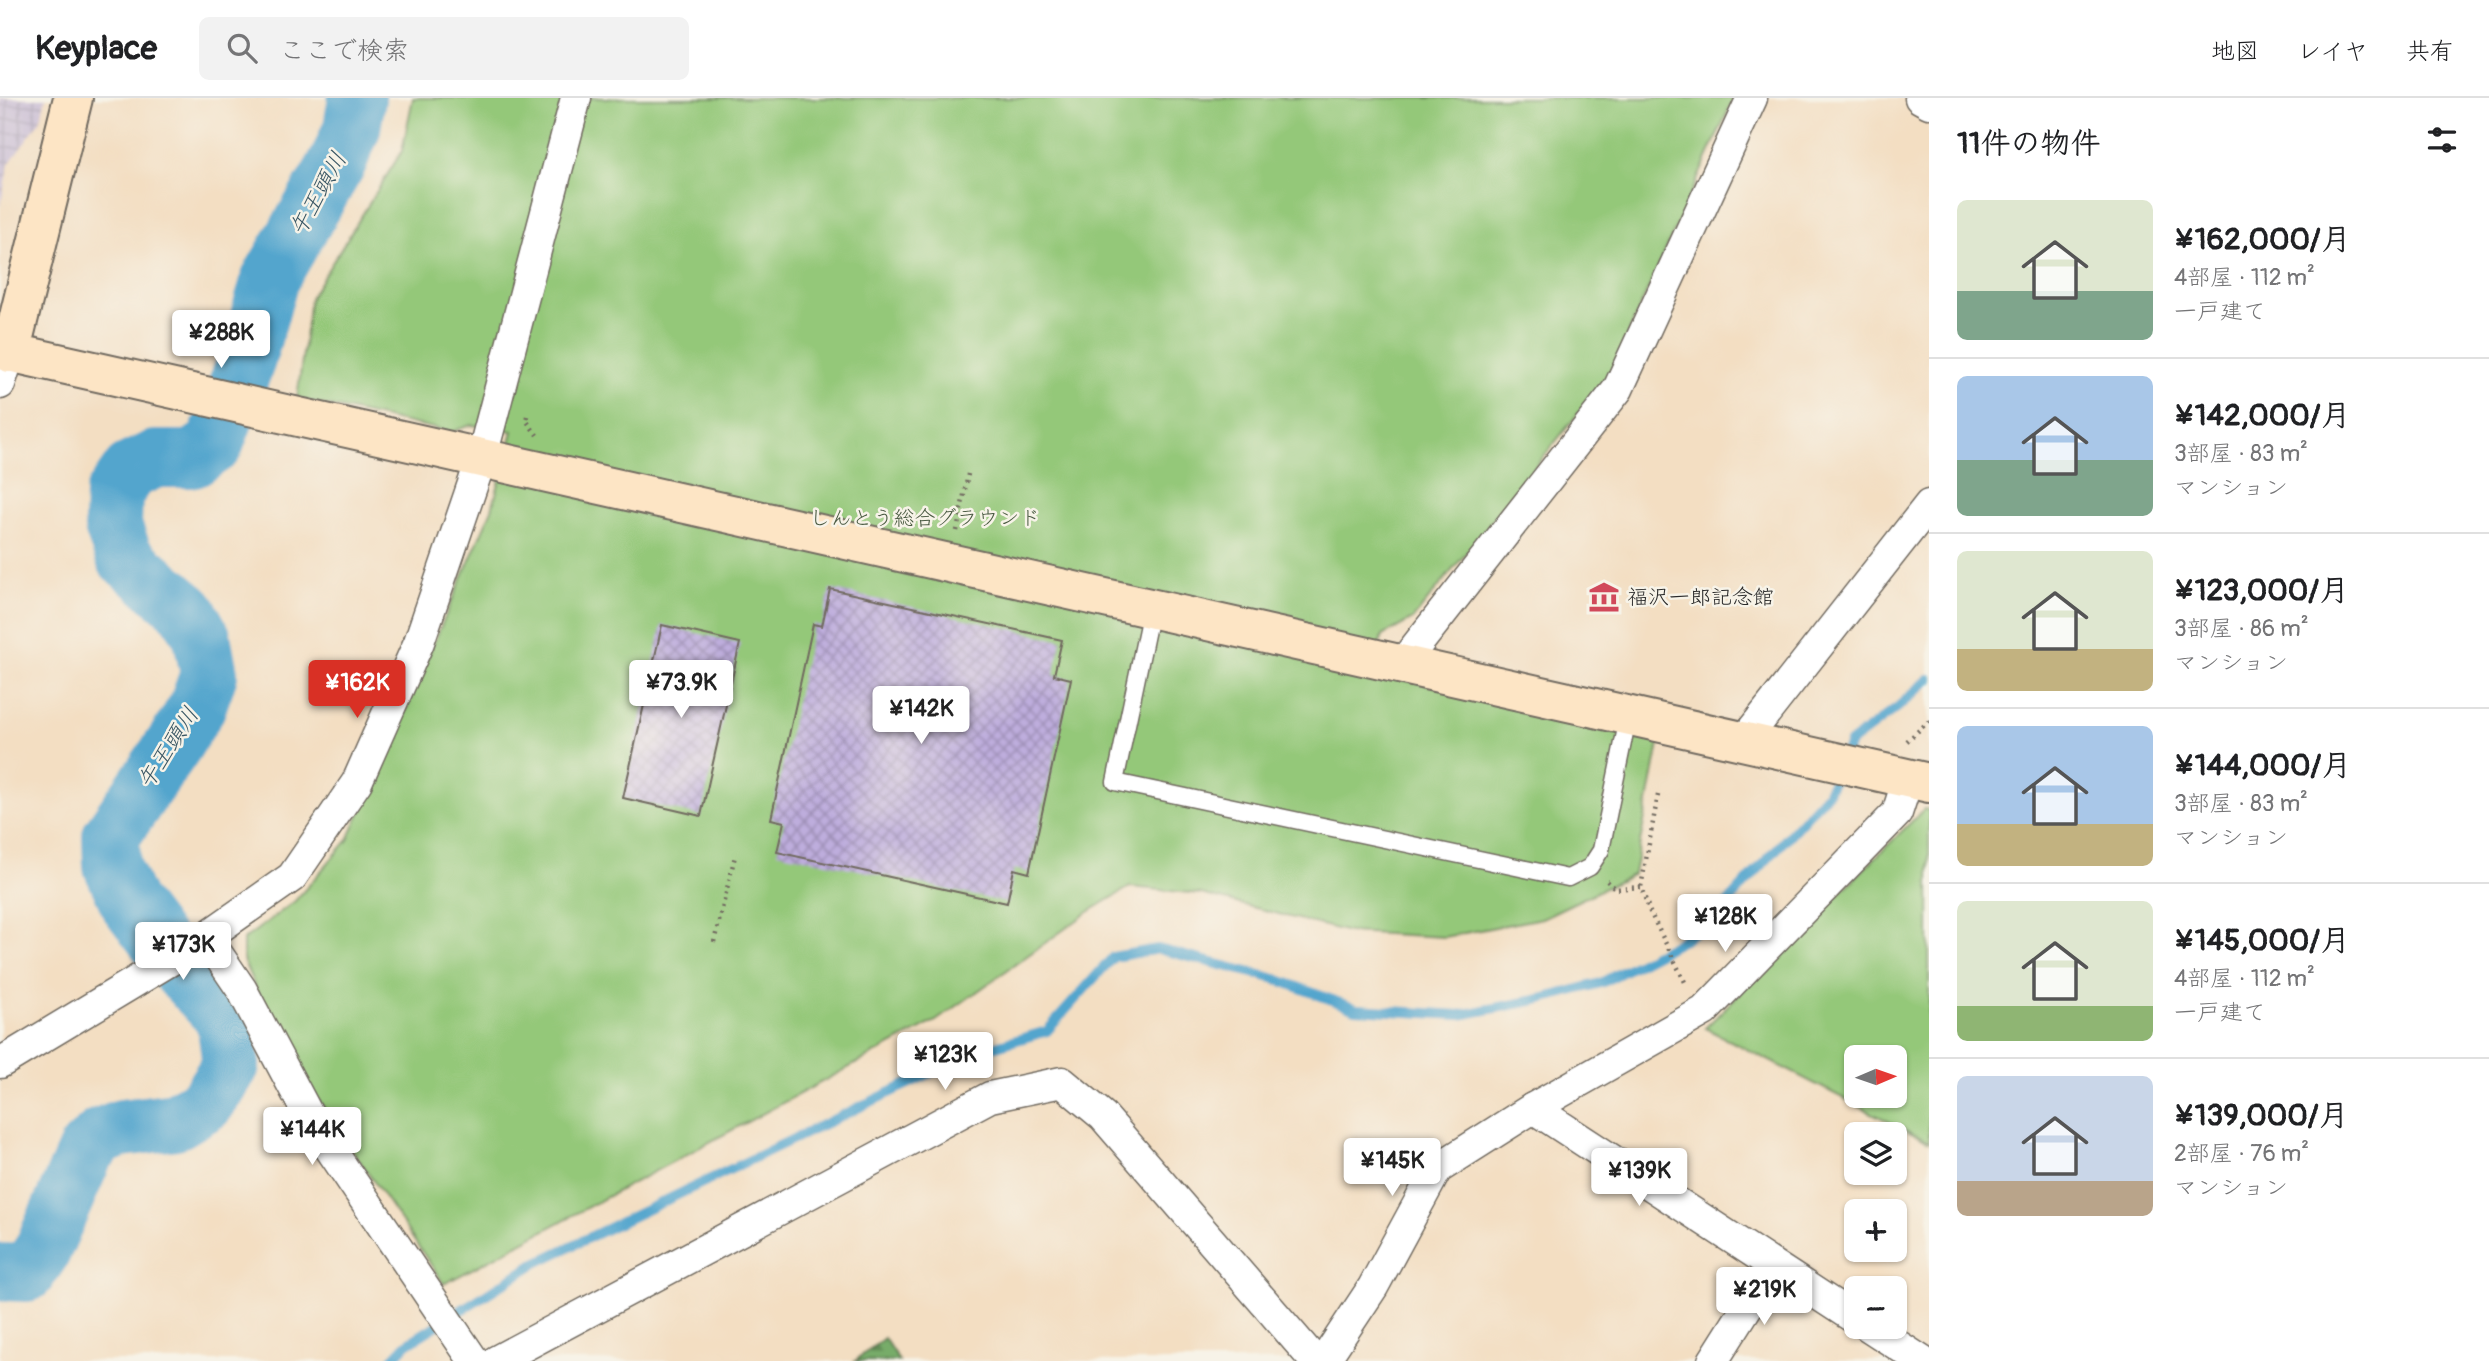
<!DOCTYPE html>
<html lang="ja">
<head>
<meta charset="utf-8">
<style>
  :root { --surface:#fff; --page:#f2f2f2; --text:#202124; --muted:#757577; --line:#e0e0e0; --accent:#d93025 }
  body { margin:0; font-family:Pangolin,"Klee One",sans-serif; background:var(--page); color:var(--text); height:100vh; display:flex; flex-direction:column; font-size:26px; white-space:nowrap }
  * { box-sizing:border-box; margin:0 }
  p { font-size:23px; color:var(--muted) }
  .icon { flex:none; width:38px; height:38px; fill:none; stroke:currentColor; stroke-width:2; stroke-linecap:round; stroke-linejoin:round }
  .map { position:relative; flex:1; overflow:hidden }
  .drawer { display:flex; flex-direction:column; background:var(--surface); width:560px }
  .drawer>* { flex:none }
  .needle { width:46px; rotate:88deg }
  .tools { position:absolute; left:1844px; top:947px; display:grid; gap:14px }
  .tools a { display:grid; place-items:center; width:63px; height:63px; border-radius:10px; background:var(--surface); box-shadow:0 2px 5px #0004; font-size:35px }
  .price { position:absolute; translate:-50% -60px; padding:0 16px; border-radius:7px; background:#fff; color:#222; font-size:23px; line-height:46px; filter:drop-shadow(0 2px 4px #0008) }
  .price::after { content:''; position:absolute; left:50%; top:42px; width:21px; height:16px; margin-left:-10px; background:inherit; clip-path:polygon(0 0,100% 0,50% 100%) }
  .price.current { background:var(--accent); color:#fff }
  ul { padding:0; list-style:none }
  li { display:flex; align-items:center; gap:21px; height:175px; padding:0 28px }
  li+li { border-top:2px solid var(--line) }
  li span { display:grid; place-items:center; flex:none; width:196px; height:140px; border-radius:10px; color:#555 }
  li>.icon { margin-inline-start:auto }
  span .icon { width:84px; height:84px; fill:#fffc; stroke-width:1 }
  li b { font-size:30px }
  h2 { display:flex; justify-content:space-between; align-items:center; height:84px; padding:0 28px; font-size:30px }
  header { display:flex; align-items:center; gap:42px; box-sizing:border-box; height:98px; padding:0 35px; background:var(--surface); border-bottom:2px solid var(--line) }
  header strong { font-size:33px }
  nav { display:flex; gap:38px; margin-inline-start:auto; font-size:24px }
  .search { width:490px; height:63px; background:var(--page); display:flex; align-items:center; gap:18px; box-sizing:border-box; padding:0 24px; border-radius:10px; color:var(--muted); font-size:26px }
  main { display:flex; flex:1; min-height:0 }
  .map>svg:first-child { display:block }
  .industrial { fill:url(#industrial-grid) }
  .forest { fill:url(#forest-firs); stroke:#516c4a; stroke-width:2 }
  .green { fill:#94c879; stroke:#607a52; stroke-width:2; fill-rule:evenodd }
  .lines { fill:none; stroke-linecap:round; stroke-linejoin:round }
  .stream { stroke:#52a5cd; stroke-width:10 }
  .river { stroke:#52a5cd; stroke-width:58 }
  .building { fill:url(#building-cross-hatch) }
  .lane-casing { stroke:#716a60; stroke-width:19 }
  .street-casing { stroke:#716a60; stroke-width:33 }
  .secondary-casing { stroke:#716a60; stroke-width:42 }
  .path { stroke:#716a60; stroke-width:4.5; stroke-dasharray:2 5; stroke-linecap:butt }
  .lane { stroke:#fff; stroke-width:16 }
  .street { stroke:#fff; stroke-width:30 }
  .secondary { stroke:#fde5c5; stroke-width:38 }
  .labels { text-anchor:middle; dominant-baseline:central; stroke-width:5; stroke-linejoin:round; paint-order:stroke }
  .park-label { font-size:21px; fill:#4a5a42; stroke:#f7f3e8 }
  .poi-label { font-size:21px; fill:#2b2b2b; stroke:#f7f3e8; text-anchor:start }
  .water-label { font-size:23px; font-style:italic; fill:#395664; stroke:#f7f3e8 }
</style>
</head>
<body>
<header>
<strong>Keyplace</strong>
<div class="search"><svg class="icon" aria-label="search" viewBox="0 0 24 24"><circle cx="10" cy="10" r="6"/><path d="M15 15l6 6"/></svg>ここで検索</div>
<nav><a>地図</a><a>レイヤ</a><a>共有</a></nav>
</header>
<main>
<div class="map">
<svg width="1929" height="1263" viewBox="0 0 1929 1263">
  <defs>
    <pattern id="industrial-grid" width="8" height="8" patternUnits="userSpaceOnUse" patternTransform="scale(1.75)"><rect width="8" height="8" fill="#cbbfd5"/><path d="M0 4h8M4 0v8" fill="none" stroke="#aea4b7"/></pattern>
    <pattern id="forest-firs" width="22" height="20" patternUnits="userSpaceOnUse" patternTransform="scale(1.75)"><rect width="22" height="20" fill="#77ac69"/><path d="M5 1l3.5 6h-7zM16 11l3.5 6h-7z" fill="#628c57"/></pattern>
    <pattern id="building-cross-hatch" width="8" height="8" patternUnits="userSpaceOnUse" patternTransform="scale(1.75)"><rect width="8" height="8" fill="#beaddd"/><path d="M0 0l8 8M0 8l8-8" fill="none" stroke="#9b8db3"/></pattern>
  </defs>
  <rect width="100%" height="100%" fill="#f7f3e8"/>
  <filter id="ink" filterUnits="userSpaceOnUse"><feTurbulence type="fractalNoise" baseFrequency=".0143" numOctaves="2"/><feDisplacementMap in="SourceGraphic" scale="14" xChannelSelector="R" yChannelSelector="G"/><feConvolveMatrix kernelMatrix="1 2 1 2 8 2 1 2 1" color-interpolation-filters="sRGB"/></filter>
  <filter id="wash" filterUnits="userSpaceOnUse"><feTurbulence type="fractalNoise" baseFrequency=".00686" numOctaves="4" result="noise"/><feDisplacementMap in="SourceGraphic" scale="28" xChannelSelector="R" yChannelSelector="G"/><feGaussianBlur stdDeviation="1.57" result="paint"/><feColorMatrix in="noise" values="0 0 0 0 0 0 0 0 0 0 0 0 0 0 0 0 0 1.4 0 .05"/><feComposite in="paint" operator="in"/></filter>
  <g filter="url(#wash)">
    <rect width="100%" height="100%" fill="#f3dec2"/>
    <!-- industrial -->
    <polygon class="industrial" points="0,0 46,0 40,23 9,66 0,109"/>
    <!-- forest -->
    <polygon class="forest" points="884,1240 899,1263 855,1263"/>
    <!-- green -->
    <g class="green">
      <polygon points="413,0 1734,0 1610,276 1413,521 1382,538 1371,575 1661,636 1634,776 1542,820 1444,839 1348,834 1201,796 1130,789 1087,815 936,923 444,1186 280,946 243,862 243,842 295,803 348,742 492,411 513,333 471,327 451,334 297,301 310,200 402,53"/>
      <path d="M1924,711L1929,712V1044L1705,930ZM1857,959H1895V998H1857Z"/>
    </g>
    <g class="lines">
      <!-- stream -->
      <g class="stream">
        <polyline points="1845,657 1850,645 1898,609 1929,581"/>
        <polyline points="391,1263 407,1246 536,1165 972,955 1047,933 1113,859 1158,851 1276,881 1356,911 1460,917 1541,901 1601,885 1679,844 1710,824 1827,696 1837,674"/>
      </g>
      <!-- river -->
      <polyline class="river" points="0,1174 27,1175 42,1153 86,1053 102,1038 122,1030 176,1023 206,1005 231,967 225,921 182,875 154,839 129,806 112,768 111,738 175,645 197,609 209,576 202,539 187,512 125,460 113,428 114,396 130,373 155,361 193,361 215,346 247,261 270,181 338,64 352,30 357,0"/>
    </g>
    <g id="blocks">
      <!-- building -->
      <g class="building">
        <polygon points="830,491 1062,542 1054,577 1071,581 1029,775 1014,771 1007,805 777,754 784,724 771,721 813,526 822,528"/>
        <polygon points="662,527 740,545 701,718 623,700"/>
      </g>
    </g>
  </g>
  <g filter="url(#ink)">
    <use href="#blocks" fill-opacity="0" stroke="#716a60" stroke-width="2"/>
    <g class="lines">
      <!-- lane casing -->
      <g class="lane-casing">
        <polyline id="lane" points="1151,512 1115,684 1568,780 1590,769 1601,752 1628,620"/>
      </g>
      <!-- street casing -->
      <g class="street-casing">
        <g id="street">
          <polyline points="1920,0 1929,5"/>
          <polyline points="0,286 10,255"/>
          <polyline points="1402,566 1618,291 1752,0"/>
          <polyline points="1742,645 1929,407"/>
          <polyline points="206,839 242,892 312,1024 474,1263"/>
          <polyline points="0,965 186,853 292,779 357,684 419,544 481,362 576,0"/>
          <polyline points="1533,1010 1857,1222"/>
          <polyline points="1868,1228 1922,1263"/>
          <polyline points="496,1263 990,999 1062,984 1103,1018 1315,1263"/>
          <polyline points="1324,1263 1373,1189 1437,1071 1533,1010 1704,913 1897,715 1908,681"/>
          <polyline points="1713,1263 1773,1168"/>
        </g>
      </g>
      <!-- secondary casing -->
      <g class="secondary-casing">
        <g id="secondary">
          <polyline points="0,252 1929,685"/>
          <polyline points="10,255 73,0"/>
        </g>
      </g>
      <!-- path -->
      <g class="path">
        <polyline points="527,318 526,322 537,337"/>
        <polyline points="957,433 968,376"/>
        <polyline points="1907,643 1929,623"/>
        <polyline points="1658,697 1641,789 1650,814 1686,886"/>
        <polyline points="1607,783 1616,791 1641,789"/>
        <polyline points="714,844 735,758"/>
      </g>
      <!-- lane -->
      <use href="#lane" class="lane"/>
      <!-- street -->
      <use href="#street" class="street"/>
      <!-- secondary -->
      <use href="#secondary" class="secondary"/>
    </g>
  </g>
  <!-- icons -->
  <defs>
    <g id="museum-bare" transform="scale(2.415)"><path d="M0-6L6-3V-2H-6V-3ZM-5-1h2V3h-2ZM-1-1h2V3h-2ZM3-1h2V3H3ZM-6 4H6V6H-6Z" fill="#d1495b" stroke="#f7f3e8" stroke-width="2.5" paint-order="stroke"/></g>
  </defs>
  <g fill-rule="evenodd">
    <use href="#museum-bare" x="1604" y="499"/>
  </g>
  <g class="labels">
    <!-- park labels -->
    <g class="park-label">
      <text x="925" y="420">しんとう総合グラウンド</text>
    </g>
    <!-- poi labels -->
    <g class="poi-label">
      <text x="1627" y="499">福沢一郎記念館</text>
    </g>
    <!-- water labels -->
    <g class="water-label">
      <text transform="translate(318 96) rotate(-61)">午王頭川</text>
      <text transform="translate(168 650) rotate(-57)">午王頭川</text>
    </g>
  </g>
</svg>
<div class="tools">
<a><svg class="needle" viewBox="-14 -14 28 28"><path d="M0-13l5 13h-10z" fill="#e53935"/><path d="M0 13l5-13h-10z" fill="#757577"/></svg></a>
<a><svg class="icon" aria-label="layers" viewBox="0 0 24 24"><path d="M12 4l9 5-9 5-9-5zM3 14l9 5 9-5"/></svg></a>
<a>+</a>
<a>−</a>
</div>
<b class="price" style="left:221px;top:272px">¥288K</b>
<b class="price current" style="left:357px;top:622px">¥162K</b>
<b class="price" style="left:681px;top:622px">¥73.9K</b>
<b class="price" style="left:921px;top:648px">¥142K</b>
<b class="price" style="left:1725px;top:856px">¥128K</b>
<b class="price" style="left:183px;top:884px">¥173K</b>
<b class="price" style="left:945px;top:994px">¥123K</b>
<b class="price" style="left:312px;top:1069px">¥144K</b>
<b class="price" style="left:1392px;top:1100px">¥145K</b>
<b class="price" style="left:1639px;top:1110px">¥139K</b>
<b class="price" style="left:1764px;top:1229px">¥219K</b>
</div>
<section class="drawer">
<h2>11件の物件<svg class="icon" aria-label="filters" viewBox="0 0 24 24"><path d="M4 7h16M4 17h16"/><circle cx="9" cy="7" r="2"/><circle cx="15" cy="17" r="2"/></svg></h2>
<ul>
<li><span style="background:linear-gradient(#dfe7d0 65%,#7fa58c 0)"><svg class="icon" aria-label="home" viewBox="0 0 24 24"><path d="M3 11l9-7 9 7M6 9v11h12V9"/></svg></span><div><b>¥162,000/月</b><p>4部屋 · 112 m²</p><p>一戸建て</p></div></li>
<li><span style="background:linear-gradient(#a9c7e8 60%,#7fa58c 0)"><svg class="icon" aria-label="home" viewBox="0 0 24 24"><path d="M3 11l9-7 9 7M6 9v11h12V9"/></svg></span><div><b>¥142,000/月</b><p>3部屋 · 83 m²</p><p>マンション</p></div></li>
<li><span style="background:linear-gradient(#dfe7d0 70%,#c2b280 0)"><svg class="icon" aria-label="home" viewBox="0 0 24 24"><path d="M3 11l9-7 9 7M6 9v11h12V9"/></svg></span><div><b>¥123,000/月</b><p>3部屋 · 86 m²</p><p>マンション</p></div></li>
<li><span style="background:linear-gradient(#a9c7e8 70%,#c2b280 0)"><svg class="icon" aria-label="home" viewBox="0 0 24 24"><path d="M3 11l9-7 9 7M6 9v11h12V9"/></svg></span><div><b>¥144,000/月</b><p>3部屋 · 83 m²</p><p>マンション</p></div></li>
<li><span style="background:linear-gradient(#dfe7d0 75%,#8fb573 0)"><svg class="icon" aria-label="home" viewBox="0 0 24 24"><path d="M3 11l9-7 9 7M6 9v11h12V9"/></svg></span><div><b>¥145,000/月</b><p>4部屋 · 112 m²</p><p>一戸建て</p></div></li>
<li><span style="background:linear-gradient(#c9d6e8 75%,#b9a48a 0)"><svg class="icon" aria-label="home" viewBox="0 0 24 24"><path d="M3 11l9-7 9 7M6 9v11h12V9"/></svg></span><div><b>¥139,000/月</b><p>2部屋 · 76 m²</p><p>マンション</p></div></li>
</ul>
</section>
</main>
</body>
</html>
